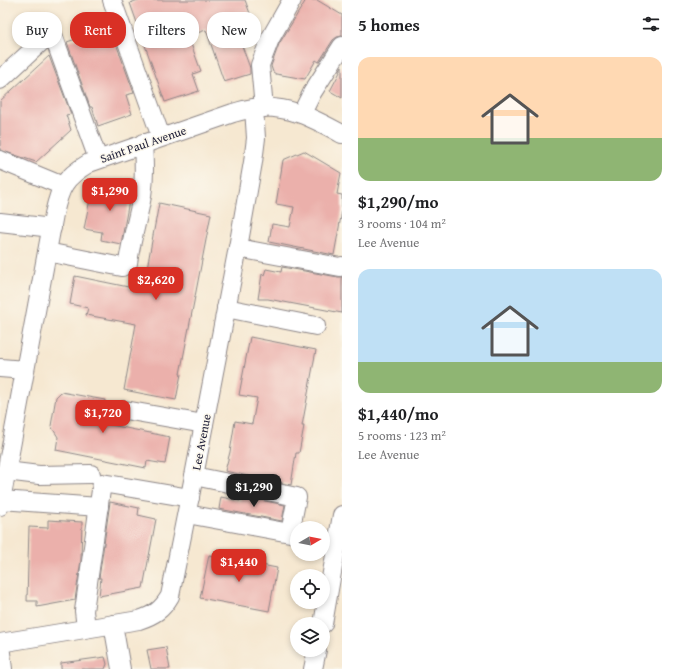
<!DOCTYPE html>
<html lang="en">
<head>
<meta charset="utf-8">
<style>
  :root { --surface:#fff; --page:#f2f2f2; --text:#202124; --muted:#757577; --accent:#d93025 }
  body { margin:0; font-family:"Gentium Book Plus",serif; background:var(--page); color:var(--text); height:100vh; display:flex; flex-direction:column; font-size:15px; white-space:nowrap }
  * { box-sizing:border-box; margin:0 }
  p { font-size:13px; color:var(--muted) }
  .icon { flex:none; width:22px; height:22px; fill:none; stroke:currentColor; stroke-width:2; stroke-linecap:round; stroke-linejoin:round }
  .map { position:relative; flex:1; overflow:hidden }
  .side { display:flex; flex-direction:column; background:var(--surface); width:336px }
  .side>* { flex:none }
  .guide { position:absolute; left:12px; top:12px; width:270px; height:36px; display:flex; gap:8px }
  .needle { width:26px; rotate:80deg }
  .buttons { position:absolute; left:290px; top:521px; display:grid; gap:8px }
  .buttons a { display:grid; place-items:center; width:40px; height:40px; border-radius:50%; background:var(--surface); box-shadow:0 2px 6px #0003; font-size:20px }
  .price { position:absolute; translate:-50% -34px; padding:0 9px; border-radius:8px; background:var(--accent); color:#fff; font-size:13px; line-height:26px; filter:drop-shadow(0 1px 2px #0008) }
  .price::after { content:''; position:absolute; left:50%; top:24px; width:12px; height:9px; margin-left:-6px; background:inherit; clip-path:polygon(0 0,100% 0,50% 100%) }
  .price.on { background:#222; color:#fff }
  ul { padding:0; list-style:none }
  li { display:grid; align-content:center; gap:8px; height:212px; padding:0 16px }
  li span { display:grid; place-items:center; height:124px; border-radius:12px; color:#555 }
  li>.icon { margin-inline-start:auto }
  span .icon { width:72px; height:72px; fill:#fffc; stroke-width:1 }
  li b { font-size:17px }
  h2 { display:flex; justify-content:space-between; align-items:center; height:48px; padding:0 16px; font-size:17px }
  .chip { padding:0 14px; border-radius:16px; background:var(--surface); box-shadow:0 2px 6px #0003; font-size:14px; line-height:36px }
  .chip.on { background:var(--accent); color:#fff }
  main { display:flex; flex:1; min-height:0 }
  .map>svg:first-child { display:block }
  .building { fill:#ebb0ab }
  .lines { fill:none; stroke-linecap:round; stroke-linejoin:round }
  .minor-casing { stroke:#8c8586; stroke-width:20 }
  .minor { stroke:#fff; stroke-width:18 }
  .labels { text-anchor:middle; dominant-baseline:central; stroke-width:3; stroke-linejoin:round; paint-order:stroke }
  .street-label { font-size:12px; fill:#22223b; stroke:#fbf7ec }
</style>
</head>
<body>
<main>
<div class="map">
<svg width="342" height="669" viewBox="0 0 342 669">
  <rect width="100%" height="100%" fill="#fbf7ec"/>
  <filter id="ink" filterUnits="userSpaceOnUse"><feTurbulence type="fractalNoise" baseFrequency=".025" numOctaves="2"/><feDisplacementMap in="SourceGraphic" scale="8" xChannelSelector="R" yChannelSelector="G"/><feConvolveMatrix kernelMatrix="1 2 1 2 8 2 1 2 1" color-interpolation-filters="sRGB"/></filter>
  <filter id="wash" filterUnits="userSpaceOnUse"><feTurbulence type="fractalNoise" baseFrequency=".012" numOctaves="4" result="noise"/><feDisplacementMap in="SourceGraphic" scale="16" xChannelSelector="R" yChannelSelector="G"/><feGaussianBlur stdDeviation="0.9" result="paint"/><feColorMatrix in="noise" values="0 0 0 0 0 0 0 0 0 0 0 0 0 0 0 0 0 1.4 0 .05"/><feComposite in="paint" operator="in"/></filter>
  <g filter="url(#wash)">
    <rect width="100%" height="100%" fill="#f6e8d1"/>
    <g id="blocks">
      <!-- building -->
      <g class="building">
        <polygon points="138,0 245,0 255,27 245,35 247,41 241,43 250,68 250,74 224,82 206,30 188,36 201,71 193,74 199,91 165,102 130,3"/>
        <polygon points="306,0 317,0 342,15 342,36 337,37 333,40 319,62 316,60 305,79 276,74 273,72 271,66 279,44"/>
        <polygon points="110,27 134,93 126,95 132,114 98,126 92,107 90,107 67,42"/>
        <polygon points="49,56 71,114 66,115 71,130 36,162 0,150 0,101"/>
        <polygon points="342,66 342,98 330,91 340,72 339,71"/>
        <polygon points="304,151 341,173 337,194 342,195 342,211 334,255 269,242 272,224 290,227 294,207 276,204 283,160"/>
        <polygon points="133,179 121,244 101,240 102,232 84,229 89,204 94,196 100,190"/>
        <polygon points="159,203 211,214 180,374 181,374 176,400 124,390 136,324 86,315 88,308 70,304 75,276 143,290"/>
        <polygon points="282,267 338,277 342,277 342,313 268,299 258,299 262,274 264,275 266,269 281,272"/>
        <polygon points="250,337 316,350 302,426 304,426 299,453 296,453 291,485 225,471 230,452 235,421 252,424 257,398 239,395"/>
        <polygon points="61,392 105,400 101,423 170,437 165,464 147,461 146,468 56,450 58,437 51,426 56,397"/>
        <polygon points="241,496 285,505 282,521 219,509 221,497 240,501"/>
        <polygon points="110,502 139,508 138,515 156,519 143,588 99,596 101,578 99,578"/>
        <polygon points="48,520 82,522 81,560 75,600 37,607 37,601 27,601 29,527 48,528"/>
        <polygon points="209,555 277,568 269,611 200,598"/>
        <polygon points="166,647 170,669 151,669 147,650"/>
        <polygon points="105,657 107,664 105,669 61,669 61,663"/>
      </g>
    </g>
  </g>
  <g filter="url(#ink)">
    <use href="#blocks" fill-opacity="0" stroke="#8c8586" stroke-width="1"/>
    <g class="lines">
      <!-- minor casing -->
      <g class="minor-casing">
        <g id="minor">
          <polyline points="112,0 161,137"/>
          <polyline points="0,80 52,32 98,159"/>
          <polyline points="264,108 260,65 270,39 292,0"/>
          <polyline points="302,113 312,93 342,46"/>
          <polyline points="0,160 63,186"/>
          <polyline points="0,222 52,228"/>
          <polyline points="238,248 340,267 342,266"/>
          <path d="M47,252L122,267L128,263C131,240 138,219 142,196C145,178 144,161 143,143"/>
          <polyline points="226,308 316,326"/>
          <polyline points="0,368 25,370"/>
          <polyline points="125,410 204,424"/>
          <polyline points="6,471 39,475 91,474"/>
          <polyline points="1,500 99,507"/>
          <path d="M0,506L54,214C60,187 64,178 89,163L233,113C240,111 247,109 254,108C289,105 313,118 342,134"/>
          <polyline points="187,514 290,533 297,497 194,476"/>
          <polyline points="113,624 121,669"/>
          <polyline points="323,624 342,515"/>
          <polyline points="86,628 84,611 102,483 190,498"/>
          <path d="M0,643L139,620C154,615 162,610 170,596L194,476L239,242L253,162L256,138L254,108"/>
          <polyline points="0,645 3,669"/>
          <polyline points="313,669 317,650"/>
        </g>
      </g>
      <!-- minor -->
      <use href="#minor" class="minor"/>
    </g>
  </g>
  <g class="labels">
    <!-- street labels -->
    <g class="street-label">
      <text transform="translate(143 144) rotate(-19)">Saint Paul Avenue</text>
      <text transform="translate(201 442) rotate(-79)">Lee Avenue</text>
    </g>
  </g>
</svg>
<div class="buttons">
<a><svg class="needle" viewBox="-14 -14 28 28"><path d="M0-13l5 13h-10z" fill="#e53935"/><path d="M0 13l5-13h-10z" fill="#757577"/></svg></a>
<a><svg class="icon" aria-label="locate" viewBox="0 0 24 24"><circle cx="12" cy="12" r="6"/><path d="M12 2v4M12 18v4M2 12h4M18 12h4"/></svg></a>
<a><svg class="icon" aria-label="layers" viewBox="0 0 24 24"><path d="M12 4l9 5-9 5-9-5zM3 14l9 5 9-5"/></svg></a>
</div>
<b class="price" style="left:110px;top:212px">$1,290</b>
<b class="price" style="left:156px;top:301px">$2,620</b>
<b class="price" style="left:103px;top:434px">$1,720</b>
<b class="price on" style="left:254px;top:508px">$1,290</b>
<b class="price" style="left:239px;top:583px">$1,440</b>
<div class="guide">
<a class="chip">Buy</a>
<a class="chip on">Rent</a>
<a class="chip">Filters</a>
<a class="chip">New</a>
</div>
</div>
<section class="side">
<h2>5 homes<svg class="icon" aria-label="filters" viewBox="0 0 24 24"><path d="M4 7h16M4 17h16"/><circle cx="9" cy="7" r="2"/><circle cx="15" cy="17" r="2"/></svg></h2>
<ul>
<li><span style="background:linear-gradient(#ffd9b3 65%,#8fb573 0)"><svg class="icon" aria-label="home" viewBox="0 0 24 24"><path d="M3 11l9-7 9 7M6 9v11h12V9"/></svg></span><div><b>$1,290/mo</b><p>3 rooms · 104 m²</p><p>Lee Avenue</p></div></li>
<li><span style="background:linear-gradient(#bfe0f5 75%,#8fb573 0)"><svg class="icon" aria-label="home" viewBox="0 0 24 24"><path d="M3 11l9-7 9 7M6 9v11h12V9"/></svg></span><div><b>$1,440/mo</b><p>5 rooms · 123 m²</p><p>Lee Avenue</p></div></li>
</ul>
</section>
</main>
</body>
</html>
